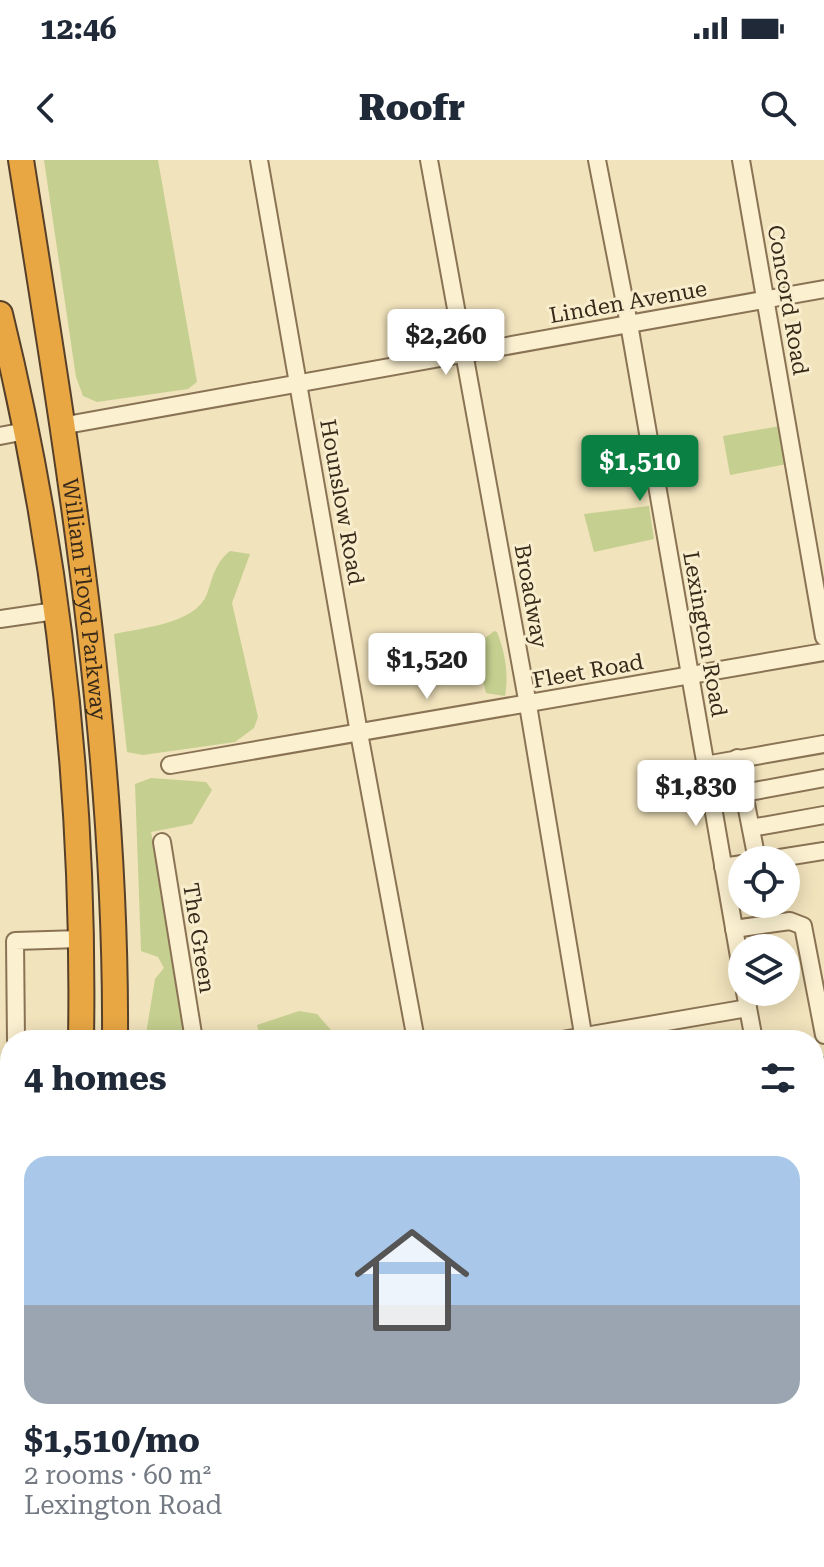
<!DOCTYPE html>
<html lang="en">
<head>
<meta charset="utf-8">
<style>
  :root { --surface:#fff; --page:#f6f6f7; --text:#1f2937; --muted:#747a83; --accent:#0b8043 }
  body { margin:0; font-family:"Roboto Serif",serif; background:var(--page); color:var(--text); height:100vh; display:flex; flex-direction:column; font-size:30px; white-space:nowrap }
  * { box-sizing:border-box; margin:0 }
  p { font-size:26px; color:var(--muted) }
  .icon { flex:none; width:44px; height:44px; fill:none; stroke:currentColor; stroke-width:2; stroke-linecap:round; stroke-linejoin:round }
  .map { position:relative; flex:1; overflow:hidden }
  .side { position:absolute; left:0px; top:870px; width:824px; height:538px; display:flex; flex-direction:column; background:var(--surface); border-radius:32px 32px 0 0; box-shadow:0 4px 20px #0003 }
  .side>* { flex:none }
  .tools { position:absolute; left:728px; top:686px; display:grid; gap:16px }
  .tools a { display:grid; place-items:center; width:72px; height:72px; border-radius:50%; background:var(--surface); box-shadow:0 4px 20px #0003; font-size:40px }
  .price { position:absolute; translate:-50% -68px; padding:0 18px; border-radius:8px; background:#fff; color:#222; font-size:26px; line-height:52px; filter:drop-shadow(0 2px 4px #0008) }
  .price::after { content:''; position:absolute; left:50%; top:48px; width:24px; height:18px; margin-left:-12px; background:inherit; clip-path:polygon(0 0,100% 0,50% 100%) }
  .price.active { background:var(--accent); color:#fff }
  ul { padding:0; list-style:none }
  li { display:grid; align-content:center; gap:16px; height:424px; padding:0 24px }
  li span { display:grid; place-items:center; height:248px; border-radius:24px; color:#555 }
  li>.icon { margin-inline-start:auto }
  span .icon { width:144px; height:144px; fill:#fffc; stroke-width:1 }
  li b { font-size:34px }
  h2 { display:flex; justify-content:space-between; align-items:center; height:96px; padding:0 24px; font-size:34px }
  .status { display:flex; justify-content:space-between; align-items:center; height:56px; padding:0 40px; background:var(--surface); direction:ltr }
  .status svg { height:22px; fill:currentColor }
  header { display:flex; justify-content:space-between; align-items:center; height:104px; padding:0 24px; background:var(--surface); font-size:36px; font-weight:800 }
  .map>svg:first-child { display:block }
  .green { fill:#c5cf8f }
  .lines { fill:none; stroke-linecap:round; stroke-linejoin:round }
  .minor-casing { stroke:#8a7354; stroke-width:20 }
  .highway-casing { stroke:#574029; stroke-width:28 }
  .minor { stroke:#fbf0d0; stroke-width:16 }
  .highway { stroke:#e9a744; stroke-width:24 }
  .labels { text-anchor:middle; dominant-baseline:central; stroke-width:6; stroke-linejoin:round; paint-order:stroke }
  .street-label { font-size:22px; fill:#382a1a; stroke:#f8edcc }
</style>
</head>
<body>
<div class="status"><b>12:46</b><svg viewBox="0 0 49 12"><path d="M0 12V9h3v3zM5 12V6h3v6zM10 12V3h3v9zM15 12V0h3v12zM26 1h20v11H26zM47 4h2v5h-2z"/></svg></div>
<header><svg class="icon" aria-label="back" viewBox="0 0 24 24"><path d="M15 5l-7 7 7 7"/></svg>Roofr<svg class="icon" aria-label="search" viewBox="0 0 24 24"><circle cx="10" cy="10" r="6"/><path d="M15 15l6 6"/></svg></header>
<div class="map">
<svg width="824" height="1407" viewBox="0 0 824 1407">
  <rect width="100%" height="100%" fill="#f1e3bc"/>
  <!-- green -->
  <g class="green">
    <polygon points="44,0 158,0 197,222 188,229 97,242 83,236 76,217"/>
    <polygon points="780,266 787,304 730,315 723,276"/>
    <polygon points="649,346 654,379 594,392 584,354"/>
    <path d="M230,391L250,394L232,443L258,557L254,568L235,582L143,595L127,592L114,474C141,468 196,464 207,434C213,417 215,403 230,391Z"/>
    <path d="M494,471L497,472C505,492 509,515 505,536L486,533L481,513L479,483Z"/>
    <polygon points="151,618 206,622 212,630 192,664 151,672 170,768 184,880 145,880 155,819 164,808 158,797 141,791 135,624"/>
    <polygon points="299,851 317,854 330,869 344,880 261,880 257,865"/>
    <polygon points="301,1398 411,1398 412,1407 303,1407"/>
  </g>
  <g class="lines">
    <!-- minor casing -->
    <g class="minor-casing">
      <g id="minor">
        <polyline points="259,0 359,573 416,880"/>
        <polyline points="429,0 528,545 584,880"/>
        <polyline points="597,0 629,164 742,814"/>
        <polyline points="741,0 824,477"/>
        <polyline points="61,266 824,129"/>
        <polyline points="0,276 26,271"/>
        <polyline points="0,459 55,451"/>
        <polyline points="737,598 757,700"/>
        <polyline points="170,605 824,492"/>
        <polyline points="705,605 824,584"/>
        <polyline points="744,633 824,618"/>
        <polyline points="751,668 824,655"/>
        <polyline points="162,682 194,880"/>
        <polyline points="767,700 824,691"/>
        <polyline points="723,707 742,704"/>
        <polyline points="734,769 790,761 803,766 824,875"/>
        <polyline points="745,832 754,880"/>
        <polyline points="16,880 15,781 80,779"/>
        <polyline points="562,880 748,848"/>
        <polyline points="814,909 824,906"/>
        <polyline points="0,1002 10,1000"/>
        <polyline points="0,1085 10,1086"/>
        <polyline points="0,1130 1,1128 10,1128"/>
        <polyline points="0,1140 0,1152"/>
        <polyline points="814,1175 824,1173"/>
        <polyline points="0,1209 10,1210"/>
        <polyline points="814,1214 824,1269"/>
        <polyline points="0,1231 10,1232"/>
        <polyline points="284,1398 285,1407"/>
        <polyline points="507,1398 509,1407"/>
        <polyline points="677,1398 679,1407"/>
        <polyline points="73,1407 83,1405 104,1405 105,1398"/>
      </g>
    </g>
    <!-- highway casing -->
    <g class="highway-casing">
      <g id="highway">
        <path id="s1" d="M21,0C67,292 117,584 115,880"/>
        <path d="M0,154C58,390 85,637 81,880"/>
        <polyline points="31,1407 33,1398"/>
        <polyline points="66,1407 68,1398"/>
      </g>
    </g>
    <!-- minor -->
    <use href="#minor" class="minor"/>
    <!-- highway -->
    <use href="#highway" class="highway"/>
  </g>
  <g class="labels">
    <!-- street labels -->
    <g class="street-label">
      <text transform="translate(788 140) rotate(80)">Concord Road</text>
      <text transform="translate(628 142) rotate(-10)">Linden Avenue</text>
      <text transform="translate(342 342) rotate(80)">Hounslow Road</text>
      <text transform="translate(531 436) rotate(80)">Broadway</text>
      <text stroke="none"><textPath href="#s1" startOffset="444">William Floyd Parkway</textPath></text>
      <text transform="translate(705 474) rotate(80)">Lexington Road</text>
      <text transform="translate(588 511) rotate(-10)">Fleet Road</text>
      <text transform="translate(199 778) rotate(81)">The Green</text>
    </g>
  </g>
</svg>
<div class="tools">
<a><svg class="icon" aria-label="locate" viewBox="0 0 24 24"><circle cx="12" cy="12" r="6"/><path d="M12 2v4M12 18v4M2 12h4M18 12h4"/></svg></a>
<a><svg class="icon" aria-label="layers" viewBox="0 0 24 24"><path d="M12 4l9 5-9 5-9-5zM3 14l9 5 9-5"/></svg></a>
</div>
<b class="price" style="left:446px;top:217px">$2,260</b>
<b class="price active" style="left:640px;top:343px">$1,510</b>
<b class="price" style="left:427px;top:541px">$1,520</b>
<b class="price" style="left:696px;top:668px">$1,830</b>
<section class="side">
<h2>4 homes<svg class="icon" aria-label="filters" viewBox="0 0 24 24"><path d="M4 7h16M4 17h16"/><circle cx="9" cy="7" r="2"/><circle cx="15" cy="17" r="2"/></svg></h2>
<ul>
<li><span style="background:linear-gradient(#a9c7e8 60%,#9aa5b1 0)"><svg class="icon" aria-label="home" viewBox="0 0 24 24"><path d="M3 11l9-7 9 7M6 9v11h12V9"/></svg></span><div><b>$1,510/mo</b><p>2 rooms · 60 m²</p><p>Lexington Road</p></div></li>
</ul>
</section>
</div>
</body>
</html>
